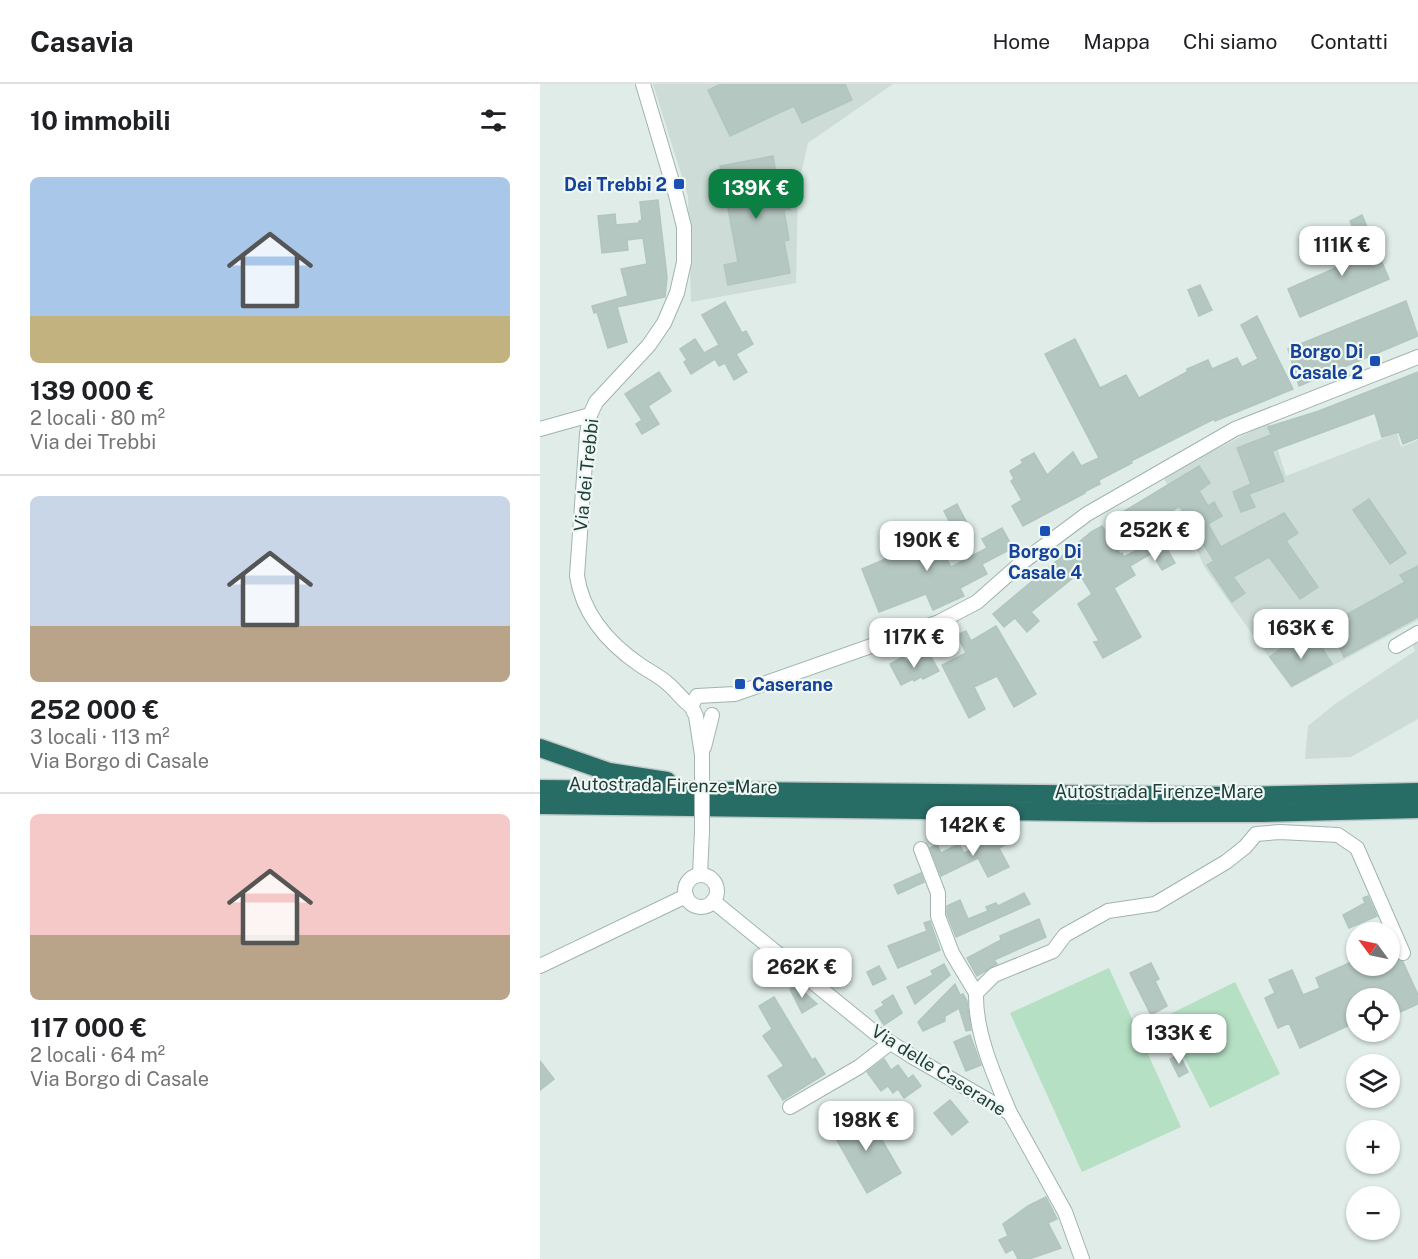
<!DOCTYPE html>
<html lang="it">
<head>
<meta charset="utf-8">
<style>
  :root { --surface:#fff; --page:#f2f2f2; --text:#202124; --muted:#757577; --line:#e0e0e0; --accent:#0b8043 }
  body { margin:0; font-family:"Public Sans",sans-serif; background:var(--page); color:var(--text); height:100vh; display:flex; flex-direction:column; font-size:22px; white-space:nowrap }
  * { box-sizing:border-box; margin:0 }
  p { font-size:20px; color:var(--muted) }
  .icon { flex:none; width:33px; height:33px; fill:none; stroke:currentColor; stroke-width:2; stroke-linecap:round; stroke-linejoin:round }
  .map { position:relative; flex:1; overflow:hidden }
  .details { display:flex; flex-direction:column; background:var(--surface); width:540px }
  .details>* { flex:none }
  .needle { width:39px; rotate:303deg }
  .tools { position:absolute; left:806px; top:838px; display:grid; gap:12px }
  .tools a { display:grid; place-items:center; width:54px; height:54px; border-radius:50%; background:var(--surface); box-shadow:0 2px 4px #0004; font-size:30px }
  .price { position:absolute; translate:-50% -51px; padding:0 14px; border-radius:12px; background:#fff; color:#222; font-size:20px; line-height:39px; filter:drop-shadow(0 2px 3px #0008) }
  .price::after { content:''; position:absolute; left:50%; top:36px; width:18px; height:14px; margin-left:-9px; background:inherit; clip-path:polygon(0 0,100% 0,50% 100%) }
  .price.selected { background:var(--accent); color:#fff }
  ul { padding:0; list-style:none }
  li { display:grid; align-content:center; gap:12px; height:318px; padding:0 30px }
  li+li { border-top:2px solid var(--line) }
  li span { display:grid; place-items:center; height:186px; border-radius:9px; color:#555 }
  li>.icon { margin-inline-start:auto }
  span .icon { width:108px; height:108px; fill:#fffc; stroke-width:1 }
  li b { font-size:26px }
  h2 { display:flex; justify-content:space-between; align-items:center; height:72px; padding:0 30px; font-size:26px }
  header { display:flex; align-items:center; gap:36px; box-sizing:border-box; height:84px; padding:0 30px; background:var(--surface); border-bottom:2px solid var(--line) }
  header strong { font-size:28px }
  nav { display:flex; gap:33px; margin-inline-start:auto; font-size:21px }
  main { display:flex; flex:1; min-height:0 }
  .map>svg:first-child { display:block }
  .built { fill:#cddcd6 }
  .green { fill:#b5e0c4 }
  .building { fill:#b4c7c0; stroke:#b0c6bf; stroke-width:1.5 }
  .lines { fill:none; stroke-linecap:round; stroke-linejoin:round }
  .minor-casing { stroke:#a1b4af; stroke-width:16 }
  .highway-casing { stroke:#c0c9c7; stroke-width:21 }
  .minor { stroke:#fff; stroke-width:14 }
  .highway { stroke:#276c65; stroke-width:18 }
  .minor-bridge-casing { stroke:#a1b4af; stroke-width:16; stroke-linecap:butt }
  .minor-bridge { stroke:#fff; stroke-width:14 }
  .transit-dot { fill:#1a4fb4; stroke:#eff8f4; stroke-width:2 }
  .labels { text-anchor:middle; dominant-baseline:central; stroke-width:4.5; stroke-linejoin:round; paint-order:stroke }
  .transit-label { font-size:18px; font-weight:bold; fill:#164399; stroke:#eff8f4; text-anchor:end }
  .street-label { font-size:18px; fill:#1e3d38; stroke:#eff8f4 }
</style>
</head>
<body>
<header>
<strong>Casavia</strong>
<nav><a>Home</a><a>Mappa</a><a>Chi siamo</a><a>Contatti</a></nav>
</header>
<main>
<section class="details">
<h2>10 immobili<svg class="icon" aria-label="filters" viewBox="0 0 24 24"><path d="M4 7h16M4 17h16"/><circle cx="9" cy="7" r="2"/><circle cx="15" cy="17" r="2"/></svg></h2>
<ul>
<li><span style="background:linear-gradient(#a9c7e8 75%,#c2b280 0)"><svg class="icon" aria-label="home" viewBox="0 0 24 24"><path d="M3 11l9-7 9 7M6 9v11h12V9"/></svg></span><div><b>139 000 €</b><p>2 locali · 80 m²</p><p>Via dei Trebbi</p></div></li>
<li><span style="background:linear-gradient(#c9d6e8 70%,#b9a48a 0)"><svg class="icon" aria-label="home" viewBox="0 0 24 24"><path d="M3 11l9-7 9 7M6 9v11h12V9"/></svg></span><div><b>252 000 €</b><p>3 locali · 113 m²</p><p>Via Borgo di Casale</p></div></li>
<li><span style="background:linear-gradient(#f6c9c9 65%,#b9a48a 0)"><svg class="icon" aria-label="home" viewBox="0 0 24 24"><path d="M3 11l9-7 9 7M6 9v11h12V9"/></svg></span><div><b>117 000 €</b><p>2 locali · 64 m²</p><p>Via Borgo di Casale</p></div></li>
</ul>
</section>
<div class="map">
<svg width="878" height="1175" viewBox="0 0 878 1175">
  <rect width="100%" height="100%" fill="#dfece7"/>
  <!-- built -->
  <g class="built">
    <polygon points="113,0 353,0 268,59 258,102 256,199 151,218 148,112"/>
    <polygon points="729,338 746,392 857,349 861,363 878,356 878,536 751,604 665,484 624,394 640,384"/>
    <polygon points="878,549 878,635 811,673 765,675 768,642 795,620 875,567 870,553"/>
  </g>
  <!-- green -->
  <g class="green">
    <polygon points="569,884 641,1043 542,1088 470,929"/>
    <polygon points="695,898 740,990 670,1024 624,933"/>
  </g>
  <!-- building -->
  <g class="building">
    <polygon points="181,0 305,0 312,16 262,39 254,22 190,52 168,6"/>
    <polygon points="233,72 238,101 245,99 250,125 244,126 249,156 244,157 250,189 188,201 184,181 198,178 180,82"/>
    <polygon points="118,116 127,193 125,213 77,223 87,258 68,264 57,228 54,229 52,222 88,212 81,185 107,180 103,154 87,156 88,166 62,169 58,132 75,130 76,141 99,139 99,137 102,136 100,118"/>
    <polygon points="822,131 849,195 760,233 748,205 825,171 810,137"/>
    <polygon points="660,201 672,226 659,232 648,206"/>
    <polygon points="866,217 878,252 759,302 748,265"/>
    <polygon points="185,218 202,249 206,247 213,260 196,270 207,288 194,296 185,279 179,282 175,275 151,290 144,278 147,276 140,265 155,255 164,269 179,261 162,231"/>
    <polygon points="717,232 753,305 675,337 674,335 591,377 592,379 559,396 560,400 544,408 545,409 483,442 472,422 482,416 471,397 474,395 470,387 483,379 481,376 494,369 507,391 533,368 541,382 559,374 505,270 535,255 560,304 586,291 599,314 647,288 647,285 668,276 672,285 697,274 702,283 718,275 701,241"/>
    <polygon points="119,288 131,307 108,322 119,340 102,350 96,340 102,336 85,310"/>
    <polygon points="878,288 878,354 863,360 859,348 842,353 835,329 732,367 744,397 709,410 715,423 701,428 693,408 711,400 697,364 731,351 728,343 779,327"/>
    <polygon points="659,382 670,399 659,407 668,422 674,418 682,432 668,440 681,463 744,429 758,449 746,457 778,503 760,515 729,473 693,493 705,509 692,518 667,481 674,477 640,422 619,435 620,436 613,440 635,479 622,486 612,469 590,482 595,491 574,504 601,553 563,574 554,558 559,557 538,520 552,510 539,489 491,528 499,537 487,548 475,534 464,543 453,530 551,448 562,442 580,470 582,469 584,473 613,457 602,440 589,449 578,431"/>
    <polygon points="829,415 866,469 850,480 813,426"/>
    <polygon points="417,420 430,445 417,452 404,427"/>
    <polygon points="377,441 394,478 405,472 411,483 447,464 442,455 462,444 473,464 442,480 447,490 420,504 424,512 393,526 386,510 339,528 322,485 348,474 346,469 366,460 361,449"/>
    <polygon points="878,482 878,533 804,573 788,541 865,498 860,491"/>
    <polygon points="456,542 496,610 474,623 457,592 434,603 445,625 429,634 402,581 426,569 417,551 426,547 431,557"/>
    <polygon points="756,553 763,562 776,554 792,580 752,602 730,573"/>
    <polygon points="390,571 399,587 383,595 381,593 374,597 373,595 361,601 350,580 363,573 366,577 373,573 374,576 382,572 384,574"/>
    <polygon points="465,749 470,758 459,764 469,783 448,793 438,774 401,792 390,764 397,760 401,769 419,760 424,769"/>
    <polygon points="381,789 384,798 358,810 354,801"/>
    <polygon points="484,809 490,820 416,853 407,830 407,822 420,816 428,835 448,827 446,823 456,819 458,822"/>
    <polygon points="828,812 837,832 809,844 803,831 825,819 823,814"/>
    <polygon points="499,835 506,853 454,876 457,880 437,892 427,874 461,856 460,852"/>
    <polygon points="390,837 400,866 358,884 348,862 387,847 384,839"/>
    <polygon points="849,859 855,873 863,878 878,911 878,920 849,933 849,915 816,915 816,938 760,964 749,939 738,944 725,914 735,909 729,896 752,886 763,911 780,904 776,894 816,876 816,882 849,882"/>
    <polygon points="611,879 619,895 615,897 627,922 611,931 590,889"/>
    <polygon points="404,880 410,891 375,920 367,903 393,891 391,887"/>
    <polygon points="339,882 346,895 333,901 327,888"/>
    <polygon points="415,900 420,911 423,910 427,917 431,946 426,947 419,924 405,932 405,937 383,947 378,938"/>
    <polygon points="256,901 277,920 262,929 250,905"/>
    <polygon points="353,911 362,929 344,941 335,927 344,921 342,918"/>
    <polygon points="234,913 272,976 275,974 285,990 243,1016 228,992 244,982 223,952 232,945 219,922"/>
    <polygon points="430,951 441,981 426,987 414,958"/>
    <polygon points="639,970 648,988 639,993 630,975"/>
    <polygon points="344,975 351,986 358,981 368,995 373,991 381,1002 364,1014 358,1005 353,1009 348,1002 341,1007 327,988"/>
    <polygon points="0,977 14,995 0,1006"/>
    <polygon points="410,1016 428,1038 412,1051 394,1029"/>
    <polygon points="326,1028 361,1089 327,1109 290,1044 304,1035 306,1039"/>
    <polygon points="506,1113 517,1135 508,1139 521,1164 489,1175 478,1175 473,1165 466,1169 459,1156 468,1152 463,1140 488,1122"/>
  </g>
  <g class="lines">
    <!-- minor casing -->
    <g class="minor-casing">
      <g id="minor">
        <path d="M103,0L136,111L144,143V178L137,209L124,239L109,261L56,318L50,331L47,350L37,492C43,531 68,559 100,581C109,587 119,592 127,599C136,606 142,616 151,622"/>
        <polyline points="0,345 50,331"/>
        <polyline points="856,562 878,549"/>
        <polyline points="164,663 172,631"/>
        <polyline points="162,671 156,632 151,622 157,612 195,610 399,538 437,518 480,480 547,430 695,345 878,273"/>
        <polyline points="381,765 398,809 398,832 412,869 436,909"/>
        <polyline points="160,791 162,747"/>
        <circle cx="161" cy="807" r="16"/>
        <polyline points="173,817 334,948 373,973 470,1029 525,1128 542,1175"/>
        <polyline points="0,882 146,812"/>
        <polyline points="250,1023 319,983 350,959"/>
        <path d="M470,1029C454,991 435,949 436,909L454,891L513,867L525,851L568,827L615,820L686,778L705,763L716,750L740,748L798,751L817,764L863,869"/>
      </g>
    </g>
    <!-- highway casing -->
    <g class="highway-casing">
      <g id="highway">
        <polyline points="0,664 69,688 127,697"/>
        <polyline points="0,705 698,712 878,708"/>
        <polyline points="0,721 612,729 722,729 878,725"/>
      </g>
    </g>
    <!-- minor -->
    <use href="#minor" class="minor"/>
    <!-- highway -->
    <use href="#highway" class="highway"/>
    <!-- minor-bridge casing -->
    <g class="minor-bridge-casing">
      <polyline id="minor-bridge" points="162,747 162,671"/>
    </g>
    <!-- minor-bridge -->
    <use href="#minor-bridge" class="minor-bridge"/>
  </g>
  <!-- markers -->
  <g class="transit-dot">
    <rect x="133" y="94" width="12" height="12" rx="3"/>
    <rect x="829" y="271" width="12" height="12" rx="3"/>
    <rect x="499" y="441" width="12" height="12" rx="3"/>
    <rect x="194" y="594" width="12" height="12" rx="3"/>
  </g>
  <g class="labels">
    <!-- transit labels -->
    <g class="transit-label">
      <text x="127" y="100">Dei Trebbi 2</text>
      <text x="823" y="267">Borgo Di<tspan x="823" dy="21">Casale 2</tspan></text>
      <text x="505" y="467" text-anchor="middle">Borgo Di<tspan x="505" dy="21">Casale 4</tspan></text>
      <text x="212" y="600" text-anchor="start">Caserane</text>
    </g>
    <!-- street labels -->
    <g class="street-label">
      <text transform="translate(46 391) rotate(-84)">Via dei Trebbi</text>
      <text transform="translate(133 701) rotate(1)">Autostrada Firenze-Mare</text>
      <text x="619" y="707">Autostrada Firenze-Mare</text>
      <text transform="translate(399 986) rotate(32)">Via delle Caserane</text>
    </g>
  </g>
</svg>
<div class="tools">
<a><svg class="needle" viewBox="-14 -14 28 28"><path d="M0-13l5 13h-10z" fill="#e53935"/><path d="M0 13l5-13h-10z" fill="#757577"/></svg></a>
<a><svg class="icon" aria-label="locate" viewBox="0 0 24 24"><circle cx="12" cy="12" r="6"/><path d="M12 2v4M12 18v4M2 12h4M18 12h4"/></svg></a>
<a><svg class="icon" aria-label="layers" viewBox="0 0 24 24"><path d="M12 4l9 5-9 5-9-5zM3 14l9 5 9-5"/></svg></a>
<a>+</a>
<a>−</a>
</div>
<b class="price selected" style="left:216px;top:136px">139K €</b>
<b class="price" style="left:802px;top:193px">111K €</b>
<b class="price" style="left:615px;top:478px">252K €</b>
<b class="price" style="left:387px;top:488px">190K €</b>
<b class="price" style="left:761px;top:576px">163K €</b>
<b class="price" style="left:374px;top:585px">117K €</b>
<b class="price" style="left:433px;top:773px">142K €</b>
<b class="price" style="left:262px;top:915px">262K €</b>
<b class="price" style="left:639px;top:981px">133K €</b>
<b class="price" style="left:326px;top:1068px">198K €</b>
</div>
</main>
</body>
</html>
